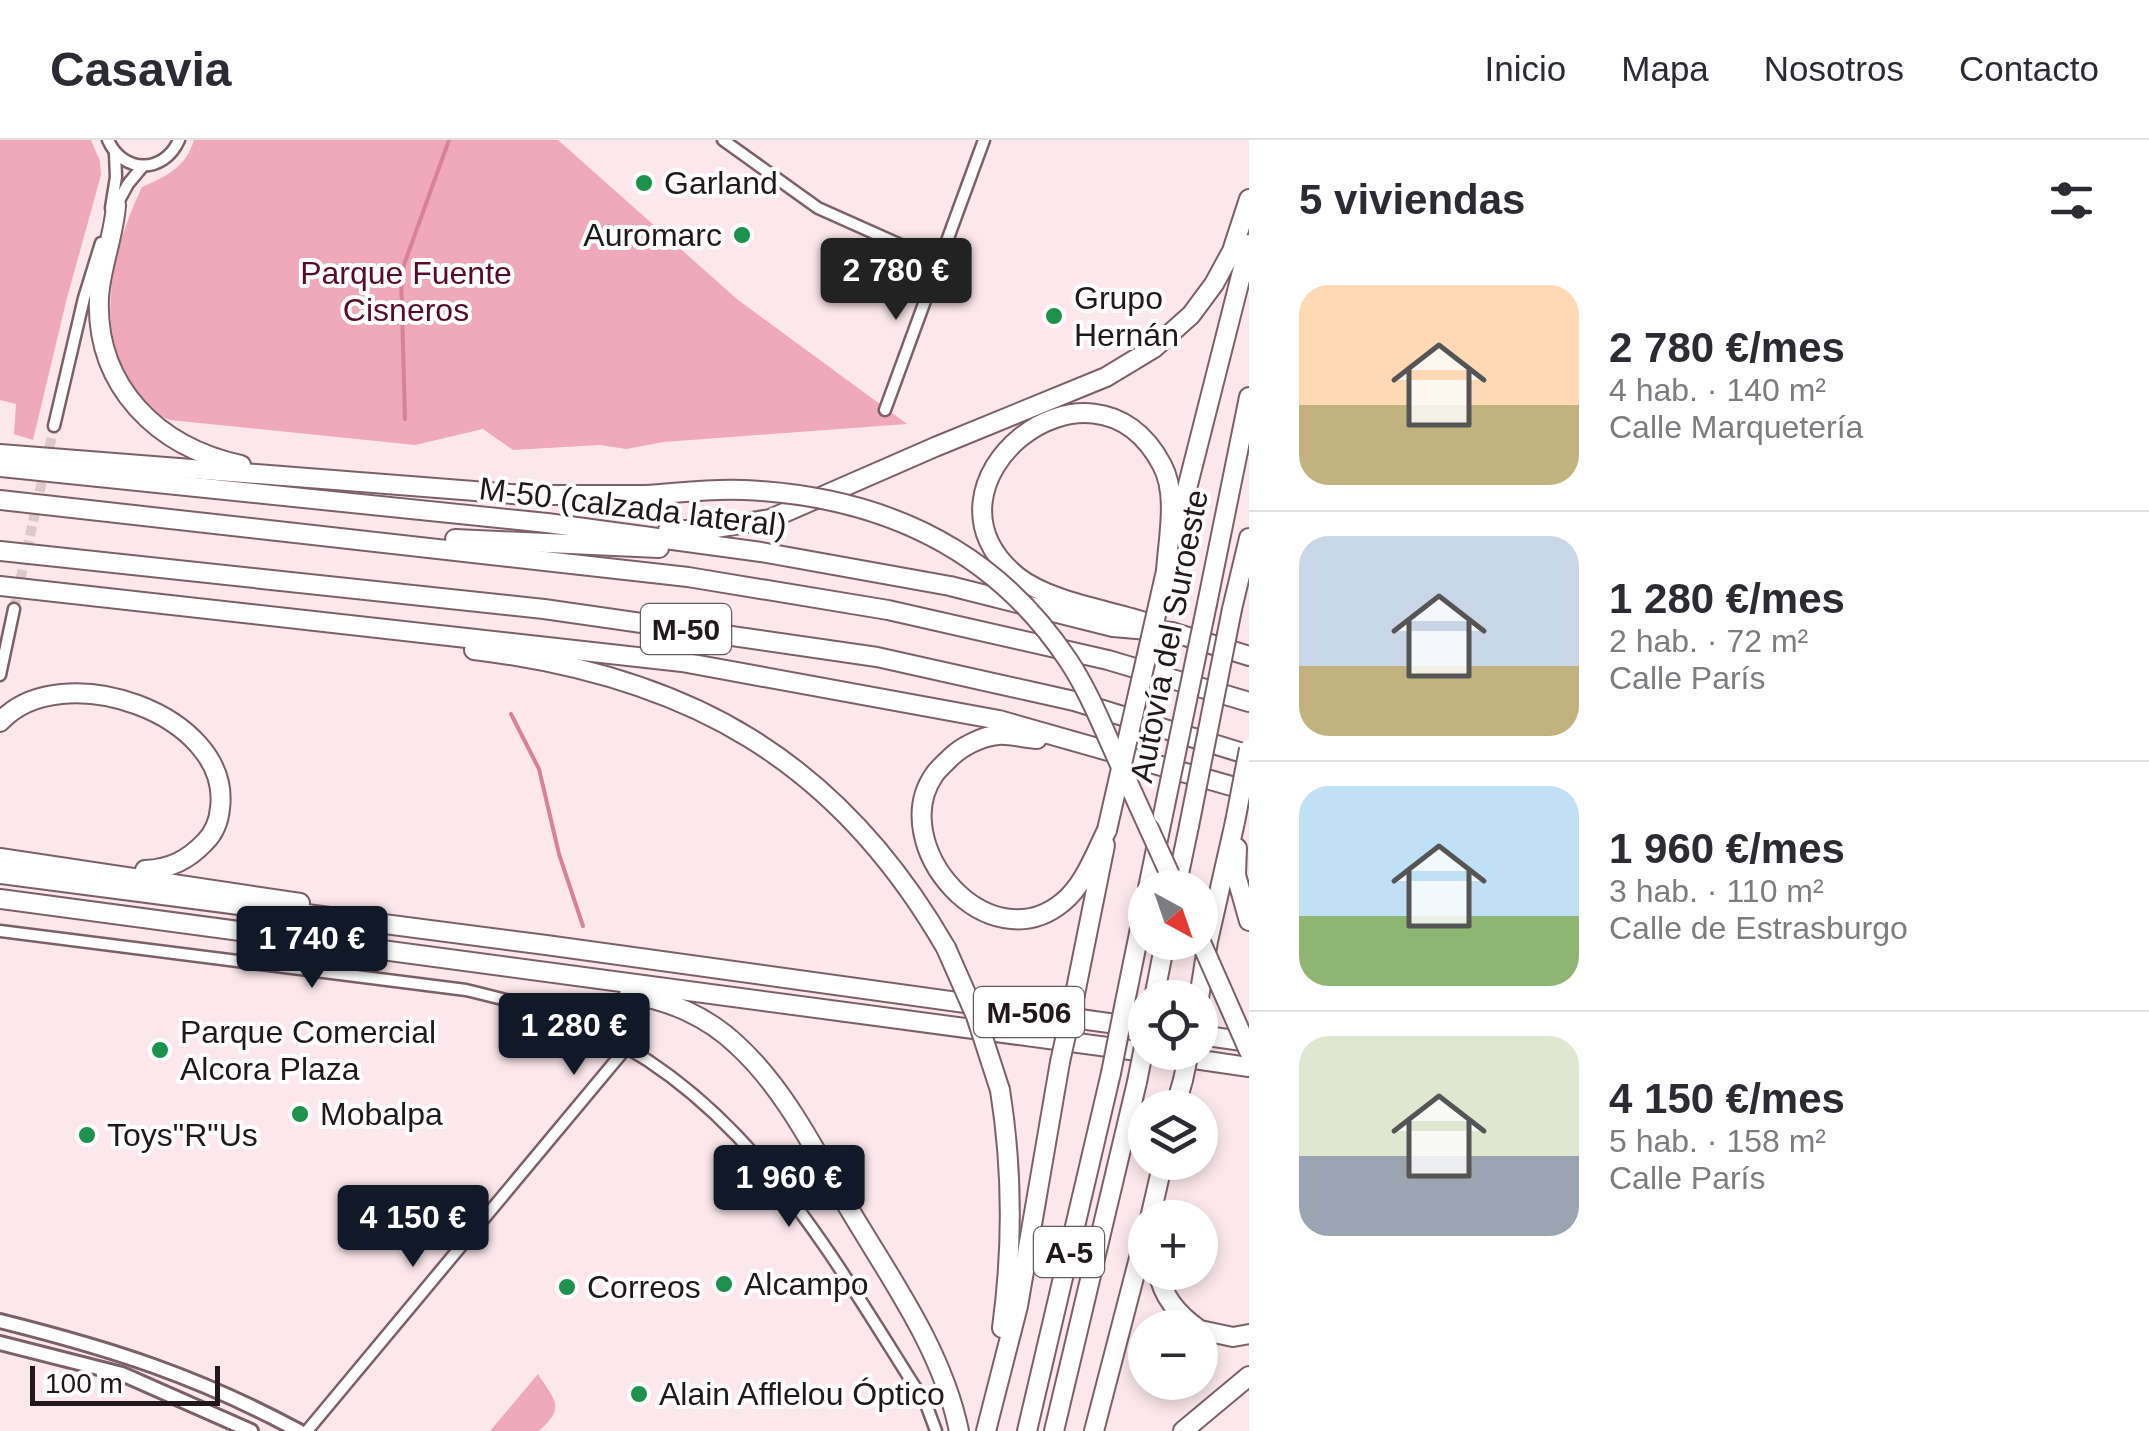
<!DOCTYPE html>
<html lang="es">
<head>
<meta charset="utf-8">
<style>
  :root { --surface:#fff; --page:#f7f7f7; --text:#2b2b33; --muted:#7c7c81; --line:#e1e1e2; --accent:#111827 }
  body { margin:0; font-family:Arial,sans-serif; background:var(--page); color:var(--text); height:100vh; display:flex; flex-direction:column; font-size:38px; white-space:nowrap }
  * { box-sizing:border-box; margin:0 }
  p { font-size:32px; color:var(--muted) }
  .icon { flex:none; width:55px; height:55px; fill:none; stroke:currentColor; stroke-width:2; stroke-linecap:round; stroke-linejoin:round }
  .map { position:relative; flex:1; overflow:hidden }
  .side { display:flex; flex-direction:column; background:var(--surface); width:900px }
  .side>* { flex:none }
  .needle { width:65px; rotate:140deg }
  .controls { position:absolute; left:1128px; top:730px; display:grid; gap:20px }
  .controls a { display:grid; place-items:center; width:90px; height:90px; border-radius:50%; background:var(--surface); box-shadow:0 5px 15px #0003; font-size:50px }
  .scale { position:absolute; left:30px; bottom:25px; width:190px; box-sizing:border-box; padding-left:10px; border:5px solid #22171a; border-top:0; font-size:28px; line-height:35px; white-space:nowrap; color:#22171a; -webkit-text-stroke:8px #fff; paint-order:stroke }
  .price { position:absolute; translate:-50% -85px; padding:0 22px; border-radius:10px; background:var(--accent); color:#fff; font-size:32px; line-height:65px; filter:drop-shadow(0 2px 5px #0008) }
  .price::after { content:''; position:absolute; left:50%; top:60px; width:30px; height:22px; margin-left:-15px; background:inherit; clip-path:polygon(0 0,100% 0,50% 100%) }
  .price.current { background:#222; color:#fff }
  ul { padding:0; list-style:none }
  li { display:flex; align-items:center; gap:30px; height:250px; padding:0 50px }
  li+li { border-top:2px solid var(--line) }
  li span { display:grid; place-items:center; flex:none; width:280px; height:200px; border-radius:30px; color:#555 }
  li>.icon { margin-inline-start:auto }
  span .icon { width:120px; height:120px; fill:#fffc; stroke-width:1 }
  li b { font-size:42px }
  h2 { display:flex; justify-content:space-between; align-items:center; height:120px; padding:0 50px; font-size:42px }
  header { display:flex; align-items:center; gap:60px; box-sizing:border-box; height:140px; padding:0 50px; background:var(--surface); border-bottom:2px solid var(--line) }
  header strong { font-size:48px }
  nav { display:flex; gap:55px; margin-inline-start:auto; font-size:35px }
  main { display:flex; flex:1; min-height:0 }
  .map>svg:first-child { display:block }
  .green { fill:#f0a8bb }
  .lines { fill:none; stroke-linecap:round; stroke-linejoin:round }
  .stream { stroke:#d8819a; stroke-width:4 }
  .minor-tunnel { stroke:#dbc9cc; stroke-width:10; stroke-dasharray:10 5; stroke-linecap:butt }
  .minor-casing { stroke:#7c6067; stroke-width:15 }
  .tertiary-casing { stroke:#7c6067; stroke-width:18 }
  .motorway-casing { stroke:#7c6067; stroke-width:22 }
  .minor { stroke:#fff; stroke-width:10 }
  .tertiary { stroke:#fff; stroke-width:12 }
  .motorway { stroke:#fff; stroke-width:18 }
  .motorway-bridge-casing { stroke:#7c6067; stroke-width:22; stroke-linecap:butt }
  .motorway-bridge { stroke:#fff; stroke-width:18 }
  .poi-dot { fill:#1c924d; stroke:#fff; stroke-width:4 }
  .labels { text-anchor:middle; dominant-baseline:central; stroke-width:8; stroke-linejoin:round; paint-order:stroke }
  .shield { fill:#fff; stroke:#645d5f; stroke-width:2.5 }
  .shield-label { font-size:30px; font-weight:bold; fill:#22171a }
  .poi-label { font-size:32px; fill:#22171a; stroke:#fff; text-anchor:start }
  .park-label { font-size:32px; fill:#590a2b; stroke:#fff }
  .street-label { font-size:32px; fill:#22171a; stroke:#fff }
</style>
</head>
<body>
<header>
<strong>Casavia</strong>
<nav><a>Inicio</a><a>Mapa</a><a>Nosotros</a><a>Contacto</a></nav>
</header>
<main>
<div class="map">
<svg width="1249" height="1291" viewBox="0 0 1249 1291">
  <rect width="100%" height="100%" fill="#fce8ec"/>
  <!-- green -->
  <g class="green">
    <polygon points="0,0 91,0 100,21 101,35 67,158 33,300 14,294 16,264 0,260"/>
    <path d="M194,0H558L738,160L907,284L664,302L626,309L600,305L513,310L483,289L415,305L170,280C153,273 147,264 136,249C91,190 113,108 142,47C167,36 186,27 194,0Z"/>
    <path d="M538,1234C555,1261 566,1267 539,1291H490Z"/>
  </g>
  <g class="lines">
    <!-- stream -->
    <g class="stream">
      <polyline points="405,279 401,133 449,0"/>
      <polyline points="511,574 539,629 559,714 583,786"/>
    </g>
    <!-- minor-tunnel -->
    <polyline class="minor-tunnel" points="14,469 54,286"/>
    <!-- minor casing -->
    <g class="minor-casing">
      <g id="minor">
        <path d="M108,0C123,34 164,34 179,0"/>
        <polyline points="723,0 818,68 930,118 945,112"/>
        <polyline points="116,66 128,44 143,26"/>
        <polyline points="111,68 116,37 115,13"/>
        <polyline points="885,270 984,0"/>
        <polyline points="54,286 84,158 101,103"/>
        <polyline points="0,535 14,469"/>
        <path d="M0,791L466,850C503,859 540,868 575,882C745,951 832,1118 926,1264L936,1291"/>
        <polyline points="307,1291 627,907"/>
      </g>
    </g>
    <!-- tertiary casing -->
    <g class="tertiary-casing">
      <g id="tertiary">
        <path d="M0,1181C112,1209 197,1236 299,1291"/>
        <polyline points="0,1203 122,1234 251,1291"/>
      </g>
    </g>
    <!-- motorway casing -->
    <g class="motorway-casing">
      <g id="motorway">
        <path d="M116,65C114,96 101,126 99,157C95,247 158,307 241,325"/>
        <polyline points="0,314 525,355 645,355"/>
        <polyline points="0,327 547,383 761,412 950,446 1113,487 1172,492 1249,516"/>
        <polyline points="0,360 688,437 888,470 1108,520 1249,562"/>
        <polyline points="668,390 705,390 770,379 935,307 1106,237 1154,208 1191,175 1214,144 1232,111 1249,59"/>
        <polyline points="1176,392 1249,104"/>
        <polyline points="455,399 659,408"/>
        <polyline points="0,411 544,469 877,517 1074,561 1249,615"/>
        <polyline points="0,446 682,522 999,580 1249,651"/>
        <polyline points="1207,464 1249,257"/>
        <polyline points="1232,469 1249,398"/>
        <path d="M1148,483C1109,470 1050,462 1018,437C904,346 1092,192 1162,325C1178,354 1168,399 1166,431"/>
        <path d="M474,510C688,536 837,619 946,808"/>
        <path d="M0,582C60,515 232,574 220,668C219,680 214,693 205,702C188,720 170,729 145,730"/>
        <path d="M1037,599C1024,598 1010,594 998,595C982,596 961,607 950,618C945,623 938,629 934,635C886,705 988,824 1063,762C1084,745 1095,714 1107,690"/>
        <polyline points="1237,708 1236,735 1249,781"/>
        <polyline points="0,718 300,763"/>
        <polyline points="0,734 546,805 1145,888"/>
        <polyline points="1148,748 1163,675"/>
        <polyline points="1176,748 1189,686"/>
        <path d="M0,759C382,810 764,858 1145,912"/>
        <path d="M629,854C669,860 708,877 737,905C785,949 815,1011 848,1067C890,1138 942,1209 959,1291"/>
        <polyline points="1075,854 1105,705"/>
        <polyline points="1154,858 1165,802"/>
        <polyline points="1199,858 1208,801 1235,682"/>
        <polyline points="1125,862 1145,764"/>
        <polyline points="1200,895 1249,902"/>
        <polyline points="1146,912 1249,927"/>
        <path d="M1000,950C1013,1031 1013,1107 1002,1188"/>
        <polyline points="1175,968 1183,940"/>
        <polyline points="1150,1078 1163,1022"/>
        <path d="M1158,1132C1163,1157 1177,1173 1197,1188"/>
        <polyline points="1200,1190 1233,1197 1249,1194"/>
        <polyline points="986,1291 1018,1166 1060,922"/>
        <polyline points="1027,1291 1111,933"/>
        <polyline points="1054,1291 1137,942"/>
        <polyline points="1094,1291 1145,1095"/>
        <polyline points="1183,1291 1249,1236"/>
      </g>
    </g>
    <!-- minor -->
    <use href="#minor" class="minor"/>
    <!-- tertiary -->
    <use href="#tertiary" class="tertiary"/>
    <!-- motorway -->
    <use href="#motorway" class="motorway"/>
    <!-- motorway-bridge casing -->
    <g class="motorway-bridge-casing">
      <g id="motorway-bridge">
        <path d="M645,355C678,353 712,348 744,350C878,356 992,406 1068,520C1088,550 1101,583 1116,616C1136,660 1156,704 1176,748"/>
        <polyline points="1163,675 1207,464"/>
        <polyline points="1235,682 1249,609"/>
        <polyline points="1189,686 1232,469"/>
        <polyline points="1107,690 1166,431"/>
        <polyline points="1200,800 1249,911"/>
        <polyline points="946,808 976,876 1000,950"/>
        <polyline points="1060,922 1075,854"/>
        <polyline points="1111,933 1125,862"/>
        <polyline points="1183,940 1189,912"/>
        <polyline points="1137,942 1145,902"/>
      </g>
    </g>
    <!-- motorway-bridge -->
    <use href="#motorway-bridge" class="motorway-bridge"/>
  </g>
  <!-- markers -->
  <g class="poi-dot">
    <circle cx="644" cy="43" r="10"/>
    <circle cx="742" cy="95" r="10"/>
    <circle cx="1054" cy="176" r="10"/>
    <circle cx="160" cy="910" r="10"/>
    <circle cx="300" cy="974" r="10"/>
    <circle cx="87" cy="995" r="10"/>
    <circle cx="724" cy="1144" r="10"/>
    <circle cx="567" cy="1147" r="10"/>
    <circle cx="639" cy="1254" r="10"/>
  </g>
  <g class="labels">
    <!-- shield labels -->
    <g class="shield">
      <rect x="641" y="464" width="90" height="50" rx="8"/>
      <rect x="974" y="847" width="110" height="50" rx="8"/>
      <rect x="1034" y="1087" width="70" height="50" rx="8"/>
    </g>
    <g class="shield-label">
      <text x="686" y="489">M-50</text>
      <text x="1029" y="872">M-506</text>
      <text x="1069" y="1112">A-5</text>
    </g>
    <!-- poi labels -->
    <g class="poi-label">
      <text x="664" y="43">Garland</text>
      <text x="722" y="95" text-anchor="end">Auromarc</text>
      <text x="1074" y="158">Grupo<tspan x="1074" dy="37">Hernán</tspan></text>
      <text x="180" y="892">Parque Comercial<tspan x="180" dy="37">Alcora Plaza</tspan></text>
      <text x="320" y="974">Mobalpa</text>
      <text x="107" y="995">Toys"R"Us</text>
      <text x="744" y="1144">Alcampo</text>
      <text x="587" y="1147">Correos</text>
      <text x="659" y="1254">Alain Afflelou Óptico</text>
    </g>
    <!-- park labels -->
    <g class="park-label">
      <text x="406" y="133">Parque Fuente<tspan x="406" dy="37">Cisneros</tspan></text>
    </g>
    <!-- street labels -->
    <g class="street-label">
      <text transform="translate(633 367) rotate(7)">M-50 (calzada lateral)</text>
      <text transform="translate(1169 496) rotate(-79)">Autovía del Suroeste</text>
    </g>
  </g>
</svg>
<div class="controls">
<a><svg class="needle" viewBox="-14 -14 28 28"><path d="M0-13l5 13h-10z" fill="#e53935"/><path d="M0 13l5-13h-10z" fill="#7c7c81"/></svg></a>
<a><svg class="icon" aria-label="locate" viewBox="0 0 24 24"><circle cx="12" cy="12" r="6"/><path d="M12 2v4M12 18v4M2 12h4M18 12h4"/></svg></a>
<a><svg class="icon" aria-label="layers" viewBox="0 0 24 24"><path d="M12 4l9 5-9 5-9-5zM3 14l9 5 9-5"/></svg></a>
<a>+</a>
<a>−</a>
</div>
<div class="scale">100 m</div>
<b class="price current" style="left:896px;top:183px">2 780 €</b>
<b class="price" style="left:312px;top:851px">1 740 €</b>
<b class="price" style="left:574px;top:938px">1 280 €</b>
<b class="price" style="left:789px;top:1090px">1 960 €</b>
<b class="price" style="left:413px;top:1130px">4 150 €</b>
</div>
<section class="side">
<h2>5 viviendas<svg class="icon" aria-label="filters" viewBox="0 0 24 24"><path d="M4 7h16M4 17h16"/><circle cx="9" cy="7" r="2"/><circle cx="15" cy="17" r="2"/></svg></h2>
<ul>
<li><span style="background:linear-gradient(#ffd9b3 60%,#c2b280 0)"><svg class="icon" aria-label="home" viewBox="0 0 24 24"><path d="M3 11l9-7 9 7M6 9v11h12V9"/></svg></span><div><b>2 780 €/mes</b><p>4 hab. · 140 m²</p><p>Calle Marquetería</p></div></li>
<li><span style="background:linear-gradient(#c9d6e8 65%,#c2b280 0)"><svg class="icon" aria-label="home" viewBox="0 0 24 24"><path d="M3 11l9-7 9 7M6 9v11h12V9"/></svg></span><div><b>1 280 €/mes</b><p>2 hab. · 72 m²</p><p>Calle París</p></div></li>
<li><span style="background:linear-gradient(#bfe0f5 65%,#8fb573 0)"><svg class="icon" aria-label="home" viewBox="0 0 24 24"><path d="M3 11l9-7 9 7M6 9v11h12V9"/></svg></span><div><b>1 960 €/mes</b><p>3 hab. · 110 m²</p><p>Calle de Estrasburgo</p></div></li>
<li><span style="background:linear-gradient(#dfe7d0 60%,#9aa5b1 0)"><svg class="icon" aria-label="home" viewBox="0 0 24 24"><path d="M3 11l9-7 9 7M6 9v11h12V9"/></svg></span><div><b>4 150 €/mes</b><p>5 hab. · 158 m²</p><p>Calle París</p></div></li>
</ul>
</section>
</main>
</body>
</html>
